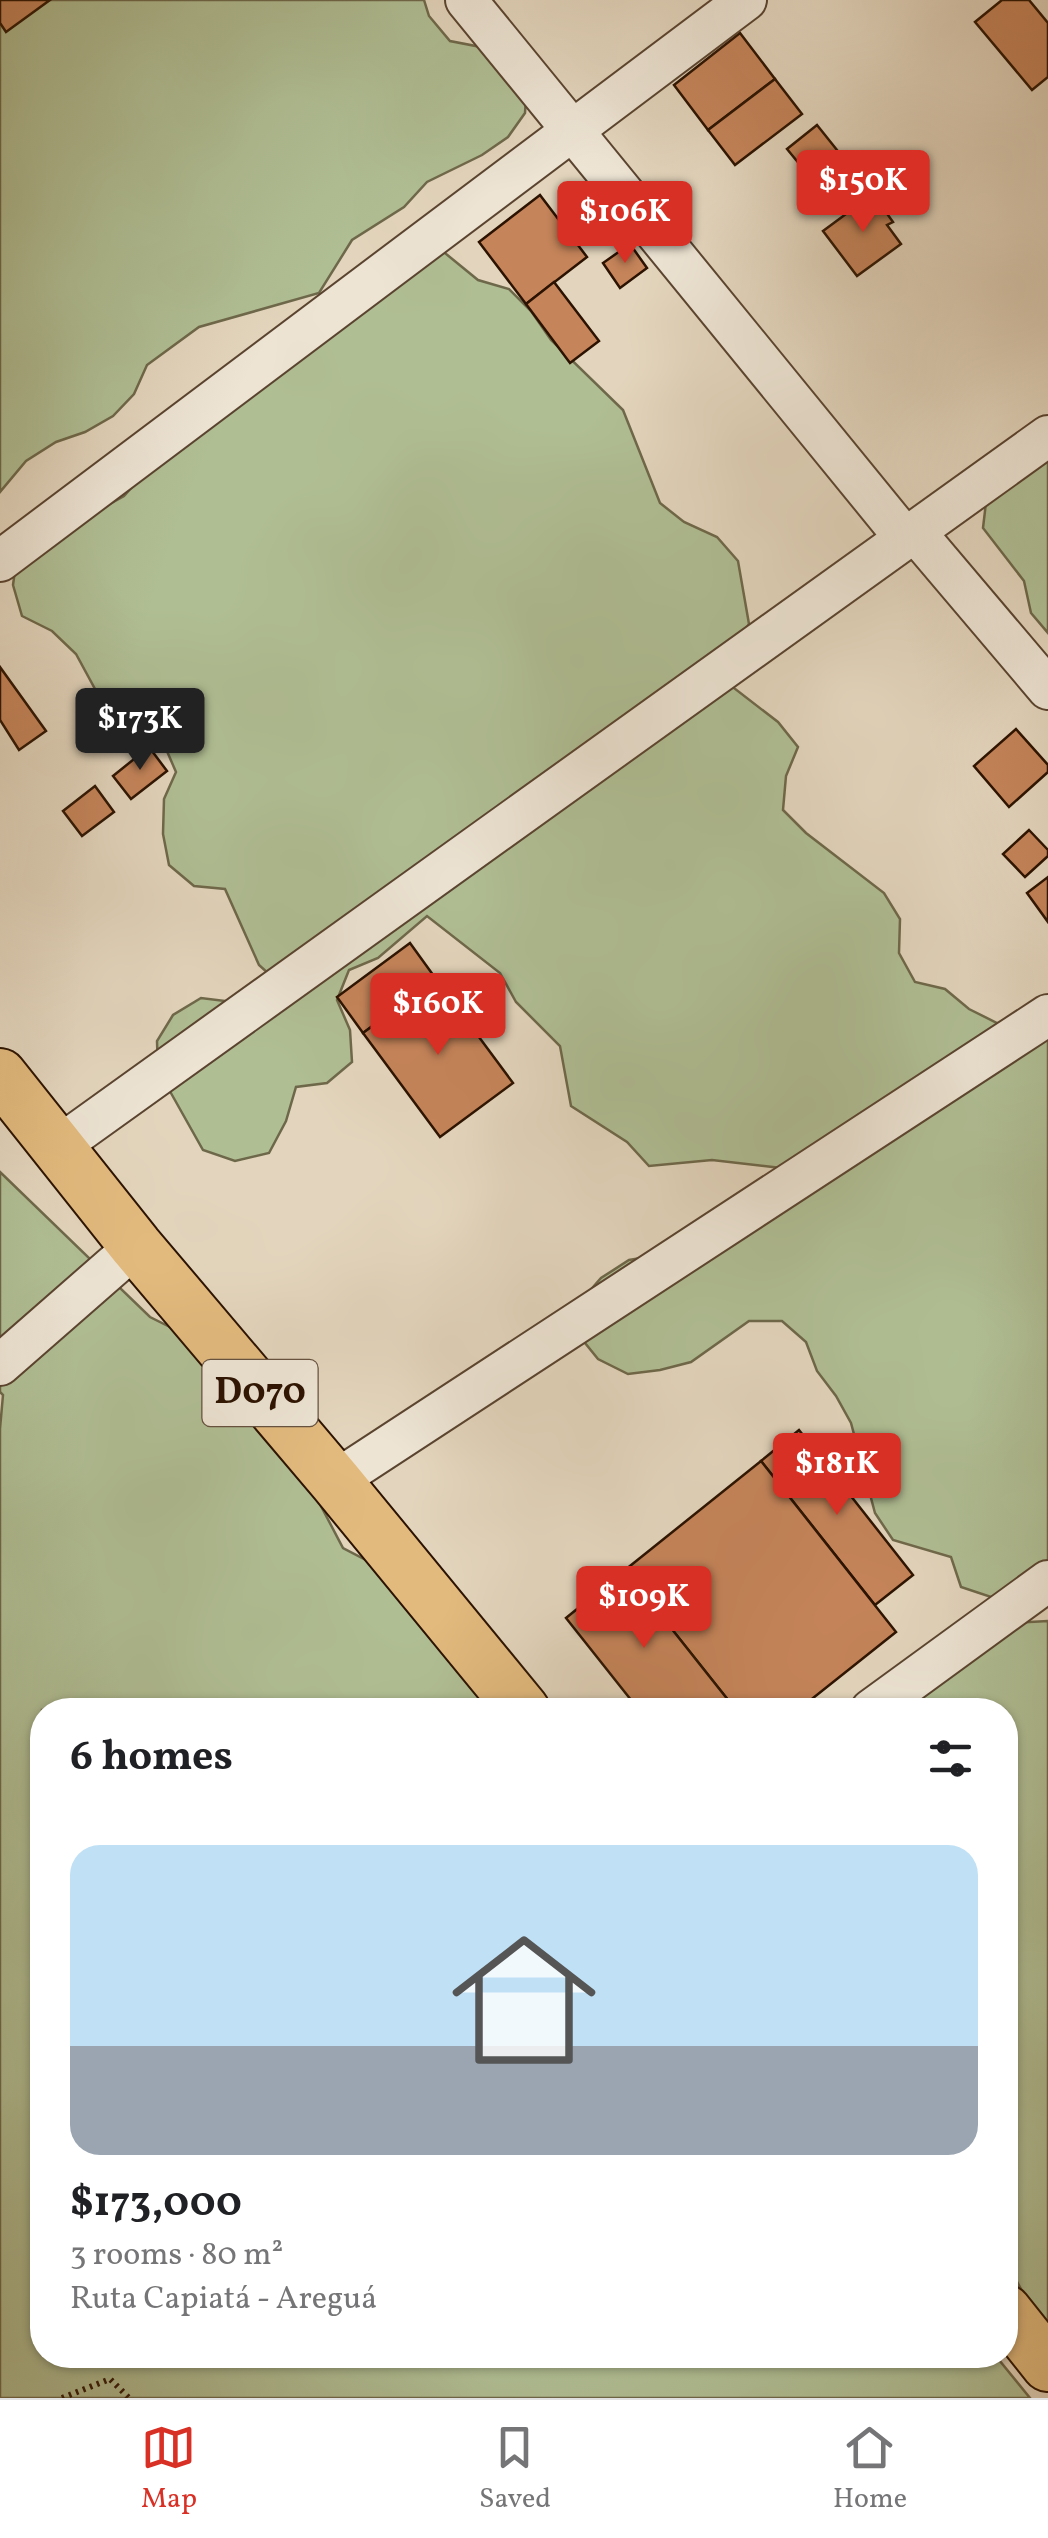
<!DOCTYPE html>
<html lang="en">
<head>
<meta charset="utf-8">
<style>
  :root { --surface:#fff; --page:#f6f6f6; --text:#202124; --muted:#757577; --line:#e0e0e0; --accent:#d93025 }
  body { margin:0; font-family:Vollkorn,serif; background:var(--page); color:var(--text); height:100vh; display:flex; flex-direction:column; font-size:38px; white-space:nowrap }
  * { box-sizing:border-box; margin:0 }
  p { font-size:32px; color:var(--muted) }
  .icon { flex:none; width:55px; height:55px; fill:none; stroke:currentColor; stroke-width:2; stroke-linecap:round; stroke-linejoin:round }
  .map { position:relative; flex:1; overflow:hidden }
  .details { position:absolute; left:30px; top:1698px; width:988px; height:670px; display:flex; flex-direction:column; background:var(--surface); border-radius:40px; box-shadow:0 2px 8px #0004 }
  .details>* { flex:none }
  .price { position:absolute; translate:-50% -85px; padding:0 22px; border-radius:10px; background:var(--accent); color:#fff; font-size:32px; line-height:65px; filter:drop-shadow(0 2px 5px #0008) }
  .price::after { content:''; position:absolute; left:50%; top:60px; width:30px; height:22px; margin-left:-15px; background:inherit; clip-path:polygon(0 0,100% 0,50% 100%) }
  .price.current { background:#222; color:#fff }
  ul { padding:0; list-style:none }
  li { display:grid; align-content:center; gap:20px; height:530px; padding:0 40px }
  li+li { border-top:2px solid var(--line) }
  li span { display:grid; place-items:center; height:310px; border-radius:30px; color:#555 }
  li>.icon { margin-inline-start:auto }
  span .icon { width:180px; height:180px; fill:#fffc; stroke-width:1 }
  li b { font-size:42px }
  h2 { display:flex; justify-content:space-between; align-items:center; height:120px; padding:0 40px; font-size:42px }
  .tab-bar { display:flex; justify-content:space-around; align-items:center; height:140px; border-top:2px solid var(--line); background:var(--surface); font-size:28px; color:var(--muted) }
  .tab-bar a { display:grid; justify-items:center; gap:5px }
  .tab-bar .current { color:var(--accent) }
  .map>svg:first-child { display:block }
  .green { fill:#b0be94; stroke:#6e684a; stroke-width:2.5 }
  .building { fill:#c5845a; stroke:#2c1301; stroke-width:2.5 }
  .lines { fill:none; stroke-linecap:round; stroke-linejoin:round }
  .minor-casing { stroke:#5a4430; stroke-width:44 }
  .major-casing { stroke:#2c1301; stroke-width:56 }
  .path { stroke:#2c1301; stroke-width:6; stroke-dasharray:2.5 5; stroke-linecap:butt }
  .minor { stroke:#ede4d4; stroke-width:40 }
  .major { stroke:#e2ba7e; stroke-width:52 }
  .labels { text-anchor:middle; dominant-baseline:central; stroke-width:8; stroke-linejoin:round; paint-order:stroke }
  .shield { fill:#ede4d4; stroke:#665240; stroke-width:2.5 }
  .shield-label { font-size:38px; font-weight:bold; fill:#2c1301 }
</style>
</head>
<body>
<div class="map">
<svg width="1048" height="2398" viewBox="0 0 1048 2398">
  <rect width="100%" height="100%" fill="#e3d5bd"/>
  <filter id="stains"><feTurbulence type="fractalNoise" baseFrequency=".002" numOctaves="4"/><feColorMatrix values="0 0 0 0 .2 0 0 0 0 .09 0 0 0 0 .02 0 0 0 .5 -.17"/></filter>
  <radialGradient id="worn" r=".72"><stop offset=".6" stop-color="#630" stop-opacity="0"/><stop offset="1" stop-color="#630" stop-opacity=".3"/></radialGradient>
  <!-- green -->
  <g class="green">
    <polygon points="0,0 424,0 429,16 450,41 512,53 527,81 525,113 508,137 482,155 427,182 404,207 352,240 319,293 199,327 147,365 134,394 113,416 85,432 56,442 26,461 0,492"/>
    <polygon points="429,240 478,280 509,289 531,311 551,340 623,410 660,503 684,522 717,537 738,561 749,624 731,654 730,685 778,722 798,747 786,776 783,810 806,833 884,893 900,919 899,953 915,982 945,989 969,1009 997,1023 1048,1032 1048,1572 1026,1592 991,1597 961,1587 951,1557 893,1540 875,1513 851,1423 836,1396 817,1371 806,1342 782,1321 749,1321 691,1362 660,1370 628,1374 598,1359 577,1333 580,1302 601,1278 629,1260 690,1250 781,1168 712,1160 649,1166 627,1142 571,1106 560,1046 516,1002 500,973 427,916 378,958 349,970 337,1000 350,1030 352,1062 327,1083 296,1087 286,1121 269,1153 235,1161 203,1150 158,1070 157,1041 173,1015 201,998 233,1002 281,985 259,965 225,889 194,886 169,865 163,834 164,799 176,772 163,742 107,711 76,654 52,631 22,616 13,585 17,556 124,496 186,426"/>
    <polygon points="1048,446 1048,633 1031,613 1024,581 983,528 987,494"/>
    <polygon points="0,1172 150,1317 206,1345 282,1432 343,1548 456,1607 511,1710 42,1710 42,2355 995,2355 1030,2398 0,2398 0,1429 3,1395 0,1392"/>
    <polygon points="1048,1621 1048,2338 1005,2260 1005,1710 922,1710 917,1659 973,1625"/>
  </g>
  <!-- building -->
  <g class="building">
    <polygon points="0,0 50,0 6,32 0,23"/>
    <polygon points="1002,0 1029,0 1048,23 1048,77 1032,90 975,22"/>
    <polygon points="740,33 775,79 708,130 674,85"/>
    <polygon points="775,79 802,114 735,165 708,130"/>
    <polygon points="817,125 853,170 824,194 787,149"/>
    <polygon points="873,194 893,222 887,225 901,244 857,276 823,231"/>
    <polygon points="540,195 587,257 526,304 479,242"/>
    <polygon points="630,244 647,268 620,288 603,263"/>
    <polygon points="554,282 599,341 570,363 526,304"/>
    <polygon points="0,667 46,731 19,750 0,720"/>
    <polygon points="1016,729 1048,765 1048,772 1009,807 974,766"/>
    <polygon points="149,747 167,771 131,799 113,776"/>
    <polygon points="95,786 114,812 82,836 63,811"/>
    <polygon points="1029,830 1048,850 1048,856 1025,877 1003,854"/>
    <polygon points="1048,877 1048,922 1027,893"/>
    <polygon points="410,943 436,979 363,1033 337,997"/>
    <polygon points="436,979 513,1083 440,1137 363,1033"/>
    <polygon points="799,1430 913,1575 875,1605 761,1461"/>
    <polygon points="761,1461 896,1632 798,1710 736,1710 625,1570"/>
    <polygon points="625,1570 736,1710 639,1710 566,1618"/>
  </g>
  <g class="lines">
    <!-- minor casing -->
    <g class="minor-casing">
      <g id="minor">
        <polyline points="466,0 905,538"/>
        <polyline points="915,532 1048,689"/>
        <polyline points="0,561 746,0"/>
        <polyline points="59,1146 1048,436"/>
        <polyline points="0,1365 136,1246"/>
        <polyline points="335,1481 1048,1015"/>
        <polyline points="871,1710 1048,1581"/>
      </g>
    </g>
    <!-- major casing -->
    <g class="major-casing">
      <g id="major">
        <polyline points="0,1075 136,1246 335,1481 523,1710"/>
        <polyline points="1005,2311 1048,2365"/>
      </g>
    </g>
    <!-- path -->
    <polyline class="path" points="62,2398 110,2379 129,2398"/>
    <!-- minor -->
    <use href="#minor" class="minor"/>
    <!-- major -->
    <use href="#major" class="major"/>
  </g>
  <g class="labels">
    <!-- shield labels -->
    <rect class="shield" x="202.5" y="1360" width="115" height="66" rx="8"/>
    <g class="shield-label">
      <text x="260" y="1393">D070</text>
    </g>
  </g>
  <rect width="100%" height="100%" filter="url(#stains)"/>
  <rect width="100%" height="100%" fill="url(#worn)"/>
</svg>
<b class="price" style="left:863px;top:235px">$150K</b>
<b class="price" style="left:625px;top:266px">$106K</b>
<b class="price current" style="left:140px;top:773px">$173K</b>
<b class="price" style="left:438px;top:1058px">$160K</b>
<b class="price" style="left:837px;top:1518px">$181K</b>
<b class="price" style="left:644px;top:1651px">$109K</b>
<section class="details">
<h2>6 homes<svg class="icon" aria-label="filters" viewBox="0 0 24 24"><path d="M4 7h16M4 17h16"/><circle cx="9" cy="7" r="2"/><circle cx="15" cy="17" r="2"/></svg></h2>
<ul>
<li><span style="background:linear-gradient(#bfe0f5 65%,#9aa5b1 0)"><svg class="icon" aria-label="home" viewBox="0 0 24 24"><path d="M3 11l9-7 9 7M6 9v11h12V9"/></svg></span><div><b>$173,000</b><p>3 rooms · 80 m²</p><p>Ruta Capiatá - Areguá</p></div></li>
</ul>
</section>
</div>
<nav class="tab-bar">
<a class="current"><svg class="icon" aria-label="map" viewBox="0 0 24 24"><path d="M3 6l6-2 6 2 6-2v14l-6 2-6-2-6 2zM9 4v14M15 6v14"/></svg>Map</a>
<a><svg class="icon" aria-label="saved" viewBox="0 0 24 24"><path d="M7 4h10v16l-5-4-5 4z"/></svg>Saved</a>
<a><svg class="icon" aria-label="home" viewBox="0 0 24 24"><path d="M3 11l9-7 9 7M6 9v11h12V9"/></svg>Home</a>
</nav>
</body>
</html>
